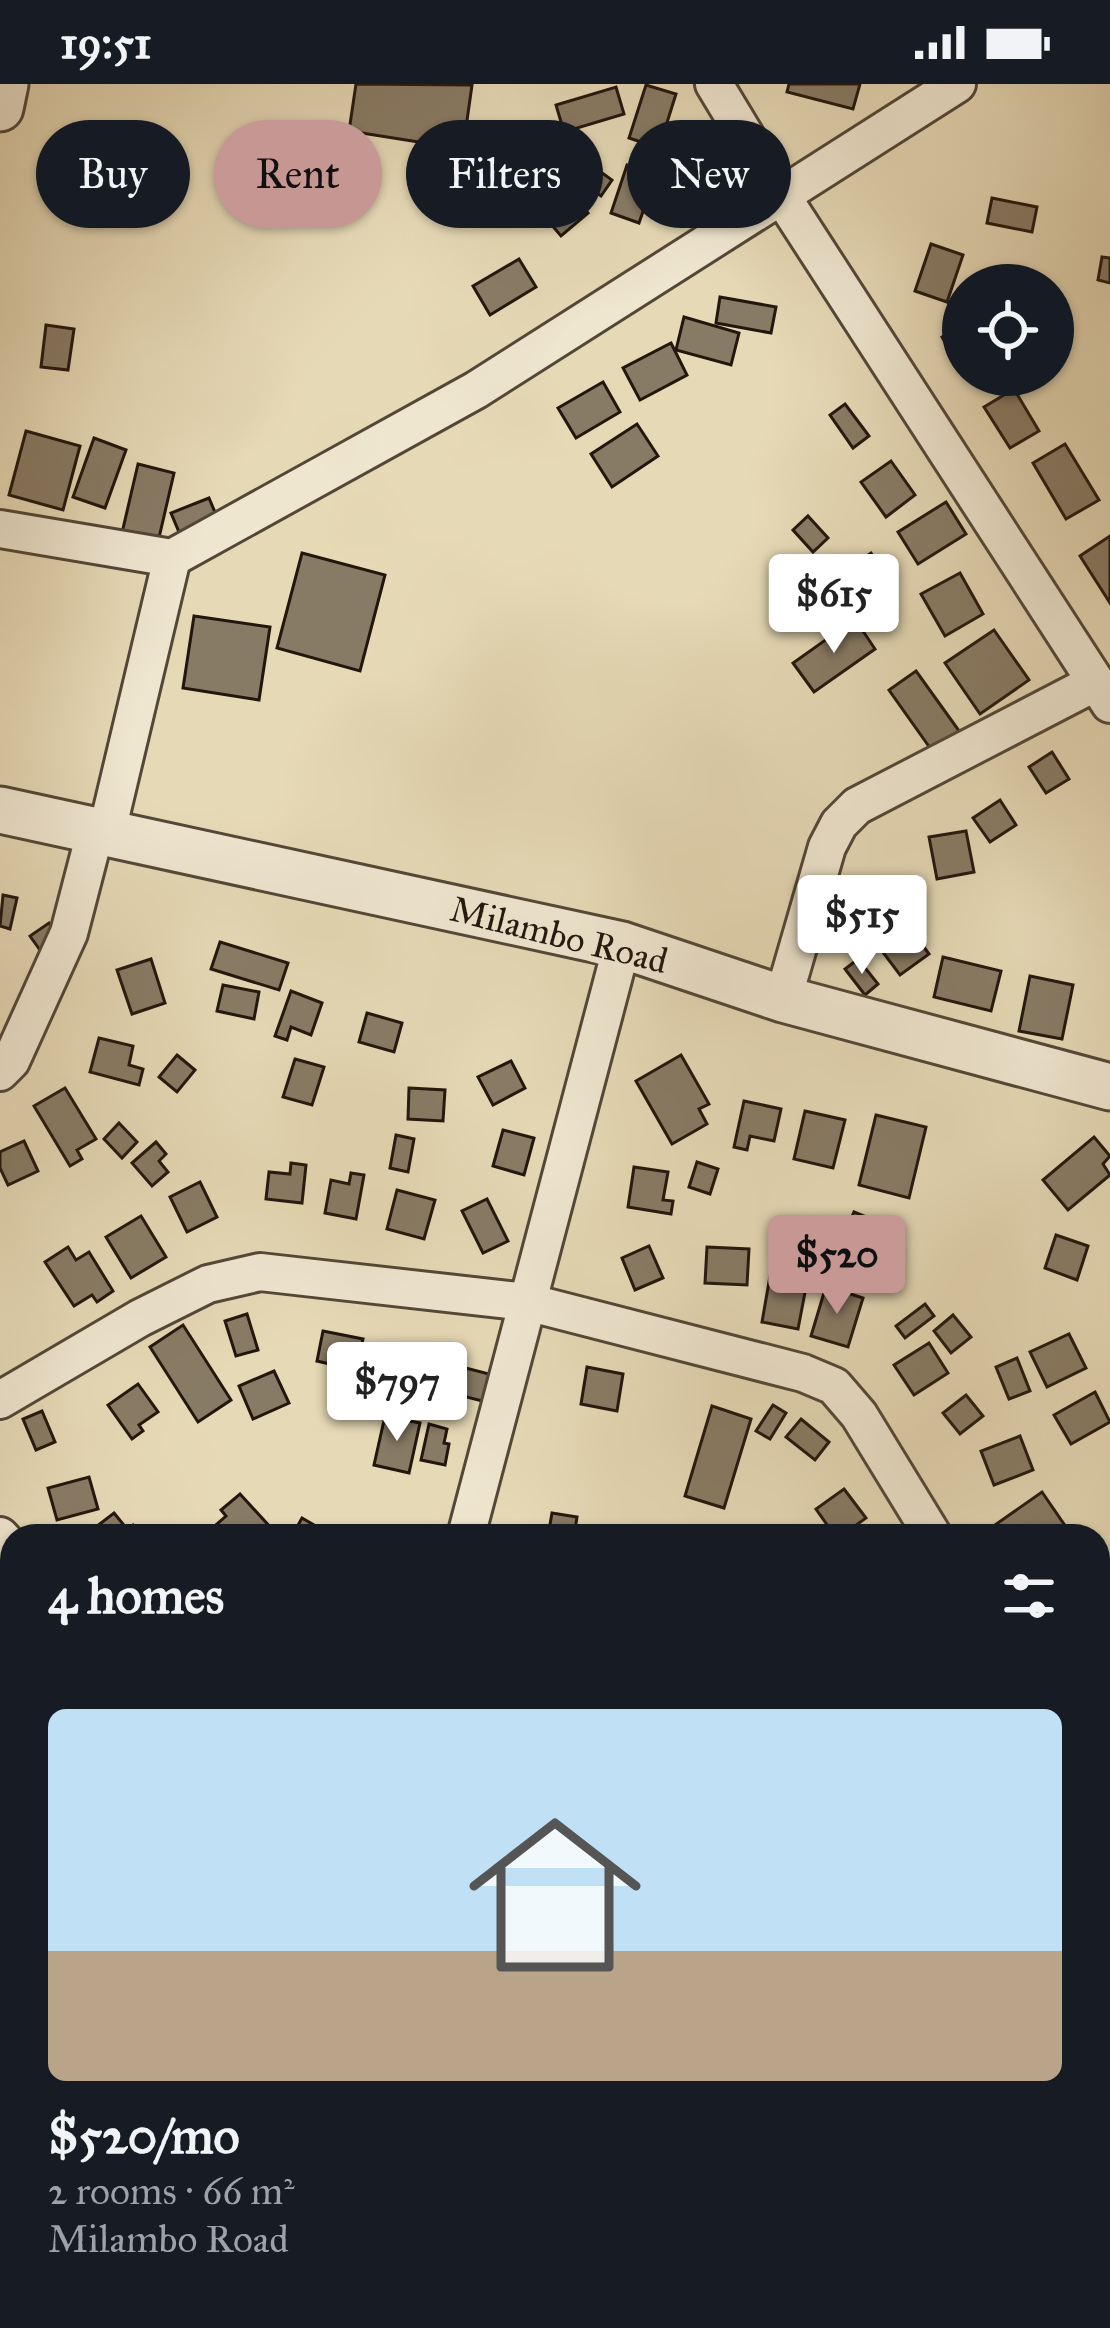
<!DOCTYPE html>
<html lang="en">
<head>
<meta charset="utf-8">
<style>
  :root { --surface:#171b24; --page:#20242c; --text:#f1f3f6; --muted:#9ea1a6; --accent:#c59692 }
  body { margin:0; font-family:"IM FELL Great Primer",serif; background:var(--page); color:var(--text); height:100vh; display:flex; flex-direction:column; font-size:45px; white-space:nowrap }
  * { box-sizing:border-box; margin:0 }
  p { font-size:39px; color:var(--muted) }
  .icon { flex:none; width:66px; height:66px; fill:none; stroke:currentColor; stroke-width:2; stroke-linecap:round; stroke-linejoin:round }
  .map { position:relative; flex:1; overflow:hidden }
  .drawer { position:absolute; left:0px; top:1440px; width:1110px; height:804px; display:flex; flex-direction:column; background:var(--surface); border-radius:36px 36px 0 0; box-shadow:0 3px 9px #0004 }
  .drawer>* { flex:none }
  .hud { position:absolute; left:36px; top:36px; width:1038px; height:108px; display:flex; gap:24px }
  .fabs { position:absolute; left:942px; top:180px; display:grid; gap:24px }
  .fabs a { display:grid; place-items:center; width:132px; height:132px; border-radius:50%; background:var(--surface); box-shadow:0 3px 9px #0004; font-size:60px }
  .price { position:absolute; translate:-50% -102px; padding:0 27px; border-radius:12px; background:#fff; color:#222; font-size:39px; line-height:78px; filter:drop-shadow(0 3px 6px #0008) }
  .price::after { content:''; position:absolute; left:50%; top:72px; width:36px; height:27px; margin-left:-18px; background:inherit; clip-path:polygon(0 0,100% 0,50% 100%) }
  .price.on { background:var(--accent); color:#111 }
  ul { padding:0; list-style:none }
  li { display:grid; align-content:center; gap:24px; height:636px; padding:0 48px }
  li span { display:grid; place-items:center; height:372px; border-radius:18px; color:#555 }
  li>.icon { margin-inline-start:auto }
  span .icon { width:216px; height:216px; fill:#fffc; stroke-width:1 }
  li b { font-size:51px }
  h2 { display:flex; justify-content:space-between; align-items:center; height:144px; padding:0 48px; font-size:51px }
  .pill { padding:0 42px; border-radius:54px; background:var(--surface); box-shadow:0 3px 9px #0004; font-size:42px; line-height:108px }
  .pill.on { background:var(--accent); color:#111 }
  .status { display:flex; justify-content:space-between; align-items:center; height:84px; padding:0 60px; background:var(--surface); direction:ltr }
  .status svg { height:33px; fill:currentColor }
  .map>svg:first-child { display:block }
  .building { fill:#887b65; stroke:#22160d; stroke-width:3 }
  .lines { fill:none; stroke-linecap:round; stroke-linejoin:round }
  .minor-casing { stroke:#534737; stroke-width:42 }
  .tertiary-casing { stroke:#534737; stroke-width:51 }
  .secondary-casing { stroke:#22160d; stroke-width:57 }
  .minor { stroke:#efe6d0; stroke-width:36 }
  .tertiary { stroke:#efe6d0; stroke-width:45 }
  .secondary { stroke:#efe6d0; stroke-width:51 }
  .labels { text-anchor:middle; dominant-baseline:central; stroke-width:12; stroke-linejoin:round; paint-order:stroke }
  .street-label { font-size:36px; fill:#22160d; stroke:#efe6d0 }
</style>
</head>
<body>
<div class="status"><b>19:51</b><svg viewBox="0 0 49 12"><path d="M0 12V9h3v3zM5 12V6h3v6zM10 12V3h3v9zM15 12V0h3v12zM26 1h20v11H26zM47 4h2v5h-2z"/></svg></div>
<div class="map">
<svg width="1110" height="2244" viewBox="0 0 1110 2244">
  <rect width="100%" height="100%" fill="#e6d9b6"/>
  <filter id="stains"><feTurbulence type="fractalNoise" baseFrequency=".00167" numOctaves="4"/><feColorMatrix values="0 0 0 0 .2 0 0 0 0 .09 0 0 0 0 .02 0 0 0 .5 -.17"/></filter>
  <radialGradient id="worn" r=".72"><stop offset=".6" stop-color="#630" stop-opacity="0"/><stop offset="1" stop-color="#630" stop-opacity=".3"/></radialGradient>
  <!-- building -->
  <g class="building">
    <polygon points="356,0 472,1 463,65 349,47"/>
    <polygon points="789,0 860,0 853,25 787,8"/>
    <polygon points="646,1 676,10 659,64 629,54"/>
    <polygon points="616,3 624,30 564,48 556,21"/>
    <polygon points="558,57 612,96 601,112 546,73"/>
    <polygon points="535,69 565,98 552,111 522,83"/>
    <polygon points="627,81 656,90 639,139 611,129"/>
    <polygon points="675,81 707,95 692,133 659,119"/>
    <polygon points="521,85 535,104 522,114 508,95"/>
    <polygon points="992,114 1037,123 1032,148 987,139"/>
    <polygon points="578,117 588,129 561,152 550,139"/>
    <polygon points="931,160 963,171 947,218 915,207"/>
    <polygon points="1102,173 1110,174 1110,199 1098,196"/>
    <polygon points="519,175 536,203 490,231 473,202"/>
    <polygon points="720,213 776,223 771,249 716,239"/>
    <polygon points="684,233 739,249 731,281 676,266"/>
    <polygon points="46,241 74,245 68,286 41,283"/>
    <polygon points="963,241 963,290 942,253"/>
    <polygon points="671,259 687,291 640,316 623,284"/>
    <polygon points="603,298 620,328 576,354 558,324"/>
    <polygon points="1014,305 1039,347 1010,364 984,323"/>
    <polygon points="845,320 869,352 853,364 830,331"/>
    <polygon points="637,340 658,372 612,403 591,370"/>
    <polygon points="26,347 80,362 63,426 9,411"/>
    <polygon points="94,354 126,366 105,424 73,413"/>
    <polygon points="1065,360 1099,416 1066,435 1033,379"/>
    <polygon points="891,377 915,411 886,433 861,398"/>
    <polygon points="138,380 174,389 158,458 122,449"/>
    <polygon points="209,414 217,433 179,448 171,429"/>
    <polygon points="946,418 966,450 918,480 898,448"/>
    <polygon points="808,432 828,454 813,468 793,446"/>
    <polygon points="1110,452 1110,519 1080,472"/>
    <polygon points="302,469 385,491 360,587 277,564"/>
    <polygon points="871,469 887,494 857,514 841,489"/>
    <polygon points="960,489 983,530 945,552 921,510"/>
    <polygon points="194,532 270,543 259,616 183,604"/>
    <polygon points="855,535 875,565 814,608 793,579"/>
    <polygon points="994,546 1029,596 980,630 945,579"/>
    <polygon points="916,587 962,651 935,671 889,606"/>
    <polygon points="1052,668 1069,695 1046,709 1029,683"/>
    <polygon points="1000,716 1016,741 990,758 973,734"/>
    <polygon points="966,747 974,788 937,795 929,753"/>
    <polygon points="3,811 17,814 10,845 0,842"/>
    <polygon points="893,821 929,870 900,891 864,843"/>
    <polygon points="49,839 59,853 40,866 30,852"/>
    <polygon points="220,858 288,879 279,906 211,885"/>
    <polygon points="943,873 1001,887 991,927 934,913"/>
    <polygon points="151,875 165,919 132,930 117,886"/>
    <polygon points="858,875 878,900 865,911 845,885"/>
    <polygon points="1030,892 1073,901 1062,955 1019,947"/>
    <polygon points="223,901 259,908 254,935 217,927"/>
    <polygon points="291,907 322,919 311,951 291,943 287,956 275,952"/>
    <polygon points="367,929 402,939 394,968 359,958"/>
    <polygon points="99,954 133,962 129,981 143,985 139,1001 90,988"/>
    <polygon points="177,971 195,986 177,1008 159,993"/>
    <polygon points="681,971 709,1020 699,1025 707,1040 672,1060 636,997"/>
    <polygon points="295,975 324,983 312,1021 283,1013"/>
    <polygon points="511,977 525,1004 493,1021 478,993"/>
    <polygon points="65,1004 96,1055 77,1066 82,1075 70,1082 34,1022"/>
    <polygon points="409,1004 445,1006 443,1037 408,1035"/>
    <polygon points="744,1017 781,1025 774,1057 750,1052 747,1066 734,1063"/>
    <polygon points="805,1027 845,1036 833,1084 794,1075"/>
    <polygon points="876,1031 926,1043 909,1114 859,1101"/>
    <polygon points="119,1039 137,1058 122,1074 104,1055"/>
    <polygon points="503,1046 534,1054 524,1091 493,1082"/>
    <polygon points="396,1051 414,1055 408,1088 390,1084"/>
    <polygon points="1094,1053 1110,1072 1103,1080 1110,1091 1068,1126 1043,1096"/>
    <polygon points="24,1057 38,1087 8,1101 0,1084 0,1068"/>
    <polygon points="156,1058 166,1070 159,1077 168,1088 152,1102 132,1079"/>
    <polygon points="697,1078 718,1085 710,1110 689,1103"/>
    <polygon points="291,1079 306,1081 302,1119 266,1115 269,1088 290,1090"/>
    <polygon points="634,1083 668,1088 663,1116 673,1117 671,1130 628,1123"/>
    <polygon points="351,1089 364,1091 356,1135 325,1129 331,1096 349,1100"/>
    <polygon points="200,1098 217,1133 187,1148 170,1113"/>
    <polygon points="397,1106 435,1116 424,1155 387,1145"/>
    <polygon points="487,1115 508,1157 483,1169 462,1127"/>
    <polygon points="854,1128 886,1141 879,1157 847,1144"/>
    <polygon points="141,1132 166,1173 131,1194 106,1153"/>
    <polygon points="1056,1151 1088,1162 1077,1196 1045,1184"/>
    <polygon points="649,1162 663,1194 635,1206 622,1174"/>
    <polygon points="68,1163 76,1176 89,1168 113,1207 97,1218 92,1211 74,1222 45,1178"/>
    <polygon points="707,1163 749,1165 747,1201 705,1199"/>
    <polygon points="770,1192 807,1198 798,1245 762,1238"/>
    <polygon points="826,1202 863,1214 848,1263 811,1252"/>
    <polygon points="925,1220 934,1232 905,1254 896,1242"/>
    <polygon points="247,1230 258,1266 236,1272 225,1237"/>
    <polygon points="953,1231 971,1253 951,1269 934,1247"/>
    <polygon points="183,1241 231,1316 198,1338 150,1263"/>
    <polygon points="323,1247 363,1255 356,1286 317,1277"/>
    <polygon points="1069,1250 1086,1284 1047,1303 1030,1268"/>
    <polygon points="929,1259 948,1289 914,1311 894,1281"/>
    <polygon points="388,1265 423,1270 418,1302 383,1296"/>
    <polygon points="1017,1274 1030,1307 1009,1315 996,1283"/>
    <polygon points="454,1281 493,1291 486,1318 447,1308"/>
    <polygon points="587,1283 623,1290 617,1327 581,1320"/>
    <polygon points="274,1287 289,1319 253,1335 239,1302"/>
    <polygon points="138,1300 158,1328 139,1341 143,1347 132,1355 108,1321"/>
    <polygon points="1095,1308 1110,1338 1071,1360 1054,1331"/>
    <polygon points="966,1311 983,1332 960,1350 943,1329"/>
    <polygon points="773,1321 786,1329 770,1355 756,1347"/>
    <polygon points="712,1322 751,1335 724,1424 685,1412"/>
    <polygon points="42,1327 55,1358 36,1366 23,1335"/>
    <polygon points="385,1332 420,1339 409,1389 374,1381"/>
    <polygon points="801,1335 829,1358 815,1376 786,1353"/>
    <polygon points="429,1340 447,1345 444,1359 449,1360 445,1381 421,1376"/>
    <polygon points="1020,1352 1033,1386 994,1401 981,1367"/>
    <polygon points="89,1393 98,1425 57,1436 48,1404"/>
    <polygon points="844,1405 866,1434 841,1452 835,1452 816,1425"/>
    <polygon points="1042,1408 1066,1443 1053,1452 988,1452 985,1448"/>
    <polygon points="240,1410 273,1446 267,1452 214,1452 209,1447 226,1432 221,1426"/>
    <polygon points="114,1429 127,1445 133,1441 141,1452 90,1452 88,1449"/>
    <polygon points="552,1429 577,1433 574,1452 548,1452"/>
    <polygon points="302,1434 333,1452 292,1452"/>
    <polygon points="1,1520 12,1533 12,1555 0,1565"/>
    <polygon points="1098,1669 1110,1671 1104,1703 1098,1702"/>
    <polygon points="5,1782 12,1783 12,1819 0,1817"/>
    <polygon points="1,1844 12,1846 12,1877 0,1875"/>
    <polygon points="0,2199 12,2204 12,2232 25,2232 19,2244 0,2244"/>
    <polygon points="59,2232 102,2232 99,2244 56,2244"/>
    <polygon points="258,2232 298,2232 295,2244 255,2244"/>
    <polygon points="418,2232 453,2232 454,2244 419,2244"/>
    <polygon points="472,2232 502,2232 525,2240 524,2244 468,2244"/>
    <polygon points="617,2232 642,2232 651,2242 627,2244"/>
    <polygon points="713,2232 757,2232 755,2244 711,2244"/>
    <polygon points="787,2232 822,2232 820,2244 785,2244"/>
    <polygon points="851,2232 887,2242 886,2244 848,2244"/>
  </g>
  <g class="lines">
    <!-- minor casing -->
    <g class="minor-casing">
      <g id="minor">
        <polyline points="714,0 781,111 1110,620"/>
        <polyline points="0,445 172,474 476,306 957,0"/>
        <polyline points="107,747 172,474"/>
        <polyline points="783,915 827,763 839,740 857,722 1096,598"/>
        <polyline points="0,988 11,977 69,849 96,745"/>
        <polyline points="0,1316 140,1234 208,1200 260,1188 527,1218 803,1289 834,1302 859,1331 933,1452"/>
        <polyline points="0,1452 12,1465"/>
        <polyline points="466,1452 622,861"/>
        <polyline points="1098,1614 1110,1615"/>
        <polyline points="1098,1917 1110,1918"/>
        <polyline points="574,2244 577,2232"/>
        <polyline points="1109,2244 1110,2239"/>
      </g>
    </g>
    <!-- tertiary casing -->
    <g class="tertiary-casing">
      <g id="tertiary">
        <polyline points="0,24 5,0"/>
        <polyline points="0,726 622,861 783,915 1110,1003"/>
      </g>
    </g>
    <!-- secondary casing -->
    <g class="secondary-casing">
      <g id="secondary">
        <polyline points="0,1923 12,1926"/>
        <polyline points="1098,2184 1110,2187"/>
      </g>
    </g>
    <!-- minor -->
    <use href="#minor" class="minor"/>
    <!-- tertiary -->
    <use href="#tertiary" class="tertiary"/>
    <!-- secondary -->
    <use href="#secondary" class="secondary"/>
  </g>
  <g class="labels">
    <!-- street labels -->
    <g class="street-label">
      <text transform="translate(559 851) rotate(14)">Milambo Road</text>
    </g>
  </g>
  <rect width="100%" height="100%" filter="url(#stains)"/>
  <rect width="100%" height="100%" fill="url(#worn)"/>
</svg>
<div class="fabs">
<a><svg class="icon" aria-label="locate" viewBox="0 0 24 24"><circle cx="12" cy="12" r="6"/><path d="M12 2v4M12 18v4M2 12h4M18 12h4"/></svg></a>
</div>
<b class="price" style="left:834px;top:572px">$615</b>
<b class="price" style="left:862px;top:893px">$515</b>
<b class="price on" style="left:837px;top:1233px">$520</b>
<b class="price" style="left:397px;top:1360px">$797</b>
<div class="hud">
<a class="pill">Buy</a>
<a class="pill on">Rent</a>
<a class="pill">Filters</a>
<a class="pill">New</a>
</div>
<section class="drawer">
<h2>4 homes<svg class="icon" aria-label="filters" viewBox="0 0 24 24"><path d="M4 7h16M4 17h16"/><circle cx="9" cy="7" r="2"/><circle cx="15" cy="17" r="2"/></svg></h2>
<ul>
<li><span style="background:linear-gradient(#bfe0f5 65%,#b9a48a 0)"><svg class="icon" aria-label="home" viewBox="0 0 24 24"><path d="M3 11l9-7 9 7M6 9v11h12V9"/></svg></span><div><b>$520/mo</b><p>2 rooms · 66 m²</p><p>Milambo Road</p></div></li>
</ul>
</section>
</div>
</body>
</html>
